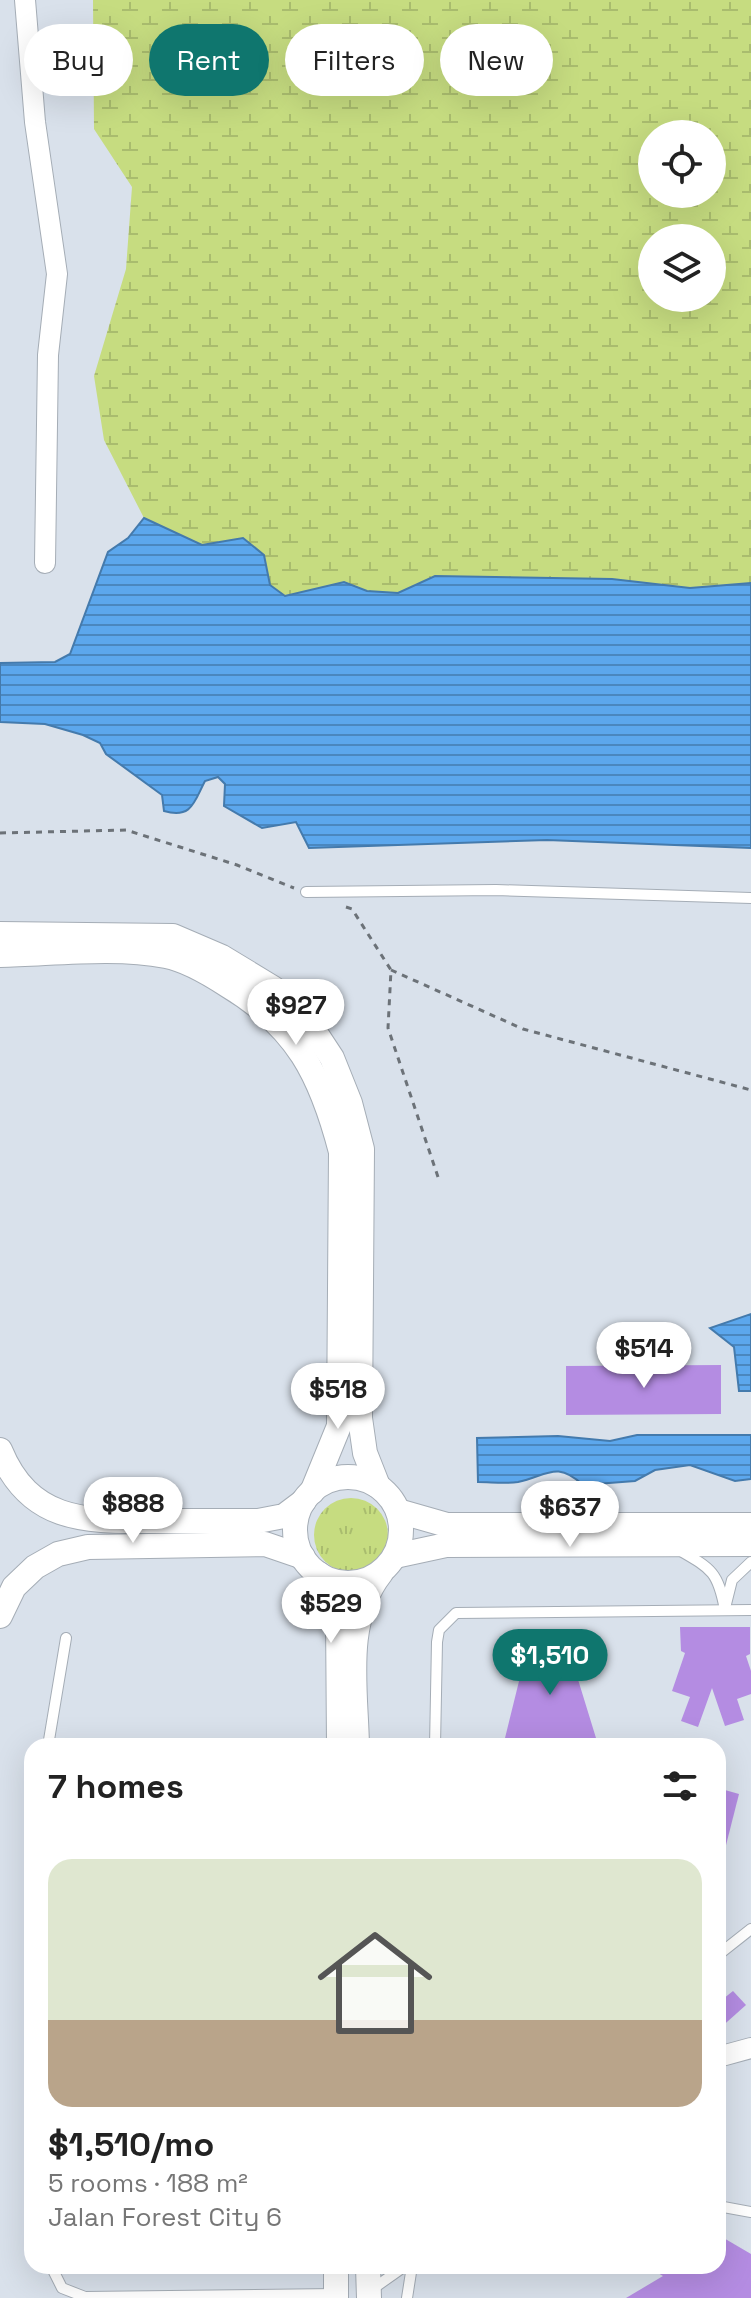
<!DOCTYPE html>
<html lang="en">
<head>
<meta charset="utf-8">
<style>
  :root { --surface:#fff; --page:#f6f6f6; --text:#222; --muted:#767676; --accent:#0f766e }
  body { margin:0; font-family:"Space Grotesk",sans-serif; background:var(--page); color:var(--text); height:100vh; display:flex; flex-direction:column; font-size:30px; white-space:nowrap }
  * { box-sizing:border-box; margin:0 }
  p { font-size:26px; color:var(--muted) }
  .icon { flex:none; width:44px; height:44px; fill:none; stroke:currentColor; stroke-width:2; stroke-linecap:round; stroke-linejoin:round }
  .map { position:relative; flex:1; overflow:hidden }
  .sheet { position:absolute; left:24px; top:1738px; width:702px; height:536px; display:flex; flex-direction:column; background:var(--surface); border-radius:24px; box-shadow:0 8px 32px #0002 }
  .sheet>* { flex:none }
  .banner { position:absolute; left:24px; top:24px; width:704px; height:72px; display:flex; gap:16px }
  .fabs { position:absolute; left:638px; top:120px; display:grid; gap:16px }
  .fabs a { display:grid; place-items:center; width:88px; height:88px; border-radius:50%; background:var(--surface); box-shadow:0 8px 32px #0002; font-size:40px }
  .price { position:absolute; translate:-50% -68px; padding:0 18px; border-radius:28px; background:#fff; color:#222; font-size:26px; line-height:52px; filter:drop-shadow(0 2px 4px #0008) }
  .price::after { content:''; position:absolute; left:50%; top:48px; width:24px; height:18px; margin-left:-12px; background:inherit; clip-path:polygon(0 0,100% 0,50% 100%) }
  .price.active { background:var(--accent); color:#fff }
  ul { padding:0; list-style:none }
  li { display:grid; align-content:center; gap:16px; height:424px; padding:0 24px }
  li span { display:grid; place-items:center; height:248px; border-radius:24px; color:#555 }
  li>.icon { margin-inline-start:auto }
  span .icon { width:144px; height:144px; fill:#fffc; stroke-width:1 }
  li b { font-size:34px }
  h2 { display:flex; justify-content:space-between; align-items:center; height:96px; padding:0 24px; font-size:34px }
  .chip { padding:0 28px; border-radius:36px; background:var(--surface); box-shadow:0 8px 32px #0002; font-size:28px; line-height:72px }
  .chip.active { background:var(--accent); color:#fff }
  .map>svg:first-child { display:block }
  .grass { fill:url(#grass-tufts) }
  .wetland { fill:url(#wetland-marsh); fill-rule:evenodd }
  .water { fill:url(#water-rules); stroke:#447aac; stroke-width:2 }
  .building { fill:#b48ce2 }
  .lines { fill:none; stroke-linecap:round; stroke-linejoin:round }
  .service-casing { stroke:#a5adb6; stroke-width:12 }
  .minor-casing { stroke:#a5adb6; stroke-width:22 }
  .tertiary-casing { stroke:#a5adb6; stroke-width:26 }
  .path { stroke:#6c7278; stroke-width:3; stroke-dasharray:6 6; stroke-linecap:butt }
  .service { stroke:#fff; stroke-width:10 }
  .minor { stroke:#fff; stroke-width:20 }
  .tertiary { stroke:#fff; stroke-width:24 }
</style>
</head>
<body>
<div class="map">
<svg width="751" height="2298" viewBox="0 0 751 2298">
  <defs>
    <pattern id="grass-tufts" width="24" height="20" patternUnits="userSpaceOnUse" patternTransform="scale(2)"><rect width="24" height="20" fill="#c6dc80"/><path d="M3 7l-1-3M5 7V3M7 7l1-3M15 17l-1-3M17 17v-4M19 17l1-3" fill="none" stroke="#a9bc6e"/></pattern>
    <pattern id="wetland-marsh" width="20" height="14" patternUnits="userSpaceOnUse" patternTransform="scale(2)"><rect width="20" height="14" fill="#c6dc80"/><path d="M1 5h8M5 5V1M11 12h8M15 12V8" fill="none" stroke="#a9bc6e"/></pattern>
    <pattern id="water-rules" width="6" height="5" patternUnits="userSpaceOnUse" patternTransform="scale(2)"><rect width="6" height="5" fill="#5ca7ed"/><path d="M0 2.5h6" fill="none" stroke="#4a87bf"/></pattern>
  </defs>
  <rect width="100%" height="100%" fill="#d9e1eb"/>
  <!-- grass -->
  <circle class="grass" cx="351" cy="1535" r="37"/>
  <!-- wetland -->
  <path class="wetland" d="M93,0H751V583L690,588L612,579L435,576L398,593L367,591L344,582L285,596L270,585L264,555L243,538L202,545L144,518L104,440L94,376L126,269L132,187L94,129ZM652,134H712V194H652ZM652,238H712V298H652Z"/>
  <!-- water -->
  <g class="water">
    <path d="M144,518L202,545L243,538L264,555L270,585L285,596L344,582L367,591L398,593L435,576L612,579L690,588L751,583V848L547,840L309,848L296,822L262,828L224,806L225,784L218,777L205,781C194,802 192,819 164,811L162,795L106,754L100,743L83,735L45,724L0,722V663L55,662L70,654L108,552L128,538Z"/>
    <polygon points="751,1314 751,1391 739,1391 734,1347 710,1328"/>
    <path d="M637,1435H751V1479L735,1481L690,1465L655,1470L635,1481L583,1485C556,1460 547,1476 518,1482C505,1484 491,1482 478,1482L477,1438L558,1436L610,1441Z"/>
  </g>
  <!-- building -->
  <g class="building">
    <polygon points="721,1365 721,1414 566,1415 566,1366"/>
    <polygon points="680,1627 750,1627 750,1654 746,1656 751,1671 751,1694 737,1699 744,1720 725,1726 712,1688 698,1727 681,1721 690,1697 672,1691 685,1653 681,1651"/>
    <polygon points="583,1641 584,1660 572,1660 596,1738 577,1743 578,1746 524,1746 525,1743 505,1738 524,1661 516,1661 516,1642"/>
    <polygon points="718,1788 739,1794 723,1857 718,1856"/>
    <polygon points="733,1991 746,2005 718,2030 718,2003"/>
    <polygon points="722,2237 751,2254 751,2298 626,2298 663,2276 646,2266 718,2266 718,2244"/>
  </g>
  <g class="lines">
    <!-- service casing -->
    <g class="service-casing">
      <g id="service">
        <polyline points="306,892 496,890 751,898"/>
        <path d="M679,1550C712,1569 718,1572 725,1610"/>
        <polyline points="726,1604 732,1580 751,1562"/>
        <polyline points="48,1746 66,1638"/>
        <polyline points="435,1746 437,1642 439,1630 456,1613 751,1610"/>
        <polyline points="718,1955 751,1929"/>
        <polyline points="718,2206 751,2212"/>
        <polyline points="51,2266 62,2288 85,2297 336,2294"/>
        <polyline points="371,2290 405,2266"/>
        <polyline points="407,2298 412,2266"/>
      </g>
    </g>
    <!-- minor casing -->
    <g class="minor-casing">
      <g id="minor">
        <polyline points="25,0 35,122 57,274 48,355 45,563"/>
        <polyline points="718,2057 751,2048"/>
      </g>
    </g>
    <!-- tertiary casing -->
    <g class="tertiary-casing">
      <g id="tertiary">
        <polyline points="0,934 173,936 222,957 273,988 311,1026 332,1058 350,1103 362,1149 360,1418 365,1453 378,1486"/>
        <path d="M0,955C53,954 114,946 166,956C187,960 210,974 227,985C297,1027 321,1075 341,1152L339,1426L312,1492"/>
        <path d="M0,1450C30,1523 86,1521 153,1521C188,1521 223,1521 258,1521L284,1516L304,1501"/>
        <circle cx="348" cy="1530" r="53"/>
        <polyline points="398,1511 447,1525 751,1525"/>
        <polyline points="395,1556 446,1545 751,1544"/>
        <polyline points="319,1574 332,1595 338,1615 339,1746"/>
        <polyline points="0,1616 14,1587 35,1567 58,1554 88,1547 265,1544 303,1557"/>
        <path d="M357,1746C356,1689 343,1621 381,1573"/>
        <polyline points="336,2266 336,2298"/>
        <polyline points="368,2266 369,2298"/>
      </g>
    </g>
    <!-- path -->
    <g class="path">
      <polyline points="0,833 126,830 237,865 294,888"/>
      <polyline points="346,907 352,909 391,970 388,1028 438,1177"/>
      <polyline points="391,970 523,1029 751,1090"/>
    </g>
    <!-- service -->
    <use href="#service" class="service"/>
    <!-- minor -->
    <use href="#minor" class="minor"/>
    <!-- tertiary -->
    <use href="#tertiary" class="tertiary"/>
  </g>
</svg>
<div class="fabs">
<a><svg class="icon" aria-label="locate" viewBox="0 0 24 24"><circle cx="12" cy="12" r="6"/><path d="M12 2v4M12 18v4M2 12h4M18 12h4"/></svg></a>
<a><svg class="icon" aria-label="layers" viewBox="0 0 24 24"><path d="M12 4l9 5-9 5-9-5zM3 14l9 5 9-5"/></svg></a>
</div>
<b class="price" style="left:296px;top:1047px">$927</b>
<b class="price" style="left:644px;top:1390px">$514</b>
<b class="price" style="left:338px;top:1431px">$518</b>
<b class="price" style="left:133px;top:1545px">$888</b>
<b class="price" style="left:570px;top:1549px">$637</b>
<b class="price" style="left:331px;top:1645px">$529</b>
<b class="price active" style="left:550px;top:1697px">$1,510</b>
<div class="banner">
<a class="chip">Buy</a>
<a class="chip active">Rent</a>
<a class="chip">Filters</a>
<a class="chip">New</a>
</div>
<section class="sheet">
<h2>7 homes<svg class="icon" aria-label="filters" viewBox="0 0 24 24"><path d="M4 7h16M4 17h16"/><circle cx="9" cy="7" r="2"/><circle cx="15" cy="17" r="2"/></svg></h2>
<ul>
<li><span style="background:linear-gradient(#dfe7d0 65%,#b9a48a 0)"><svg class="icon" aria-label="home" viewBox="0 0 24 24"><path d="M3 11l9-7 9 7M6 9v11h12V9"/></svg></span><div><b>$1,510/mo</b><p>5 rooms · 188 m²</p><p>Jalan Forest City 6</p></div></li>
</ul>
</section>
</div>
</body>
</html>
